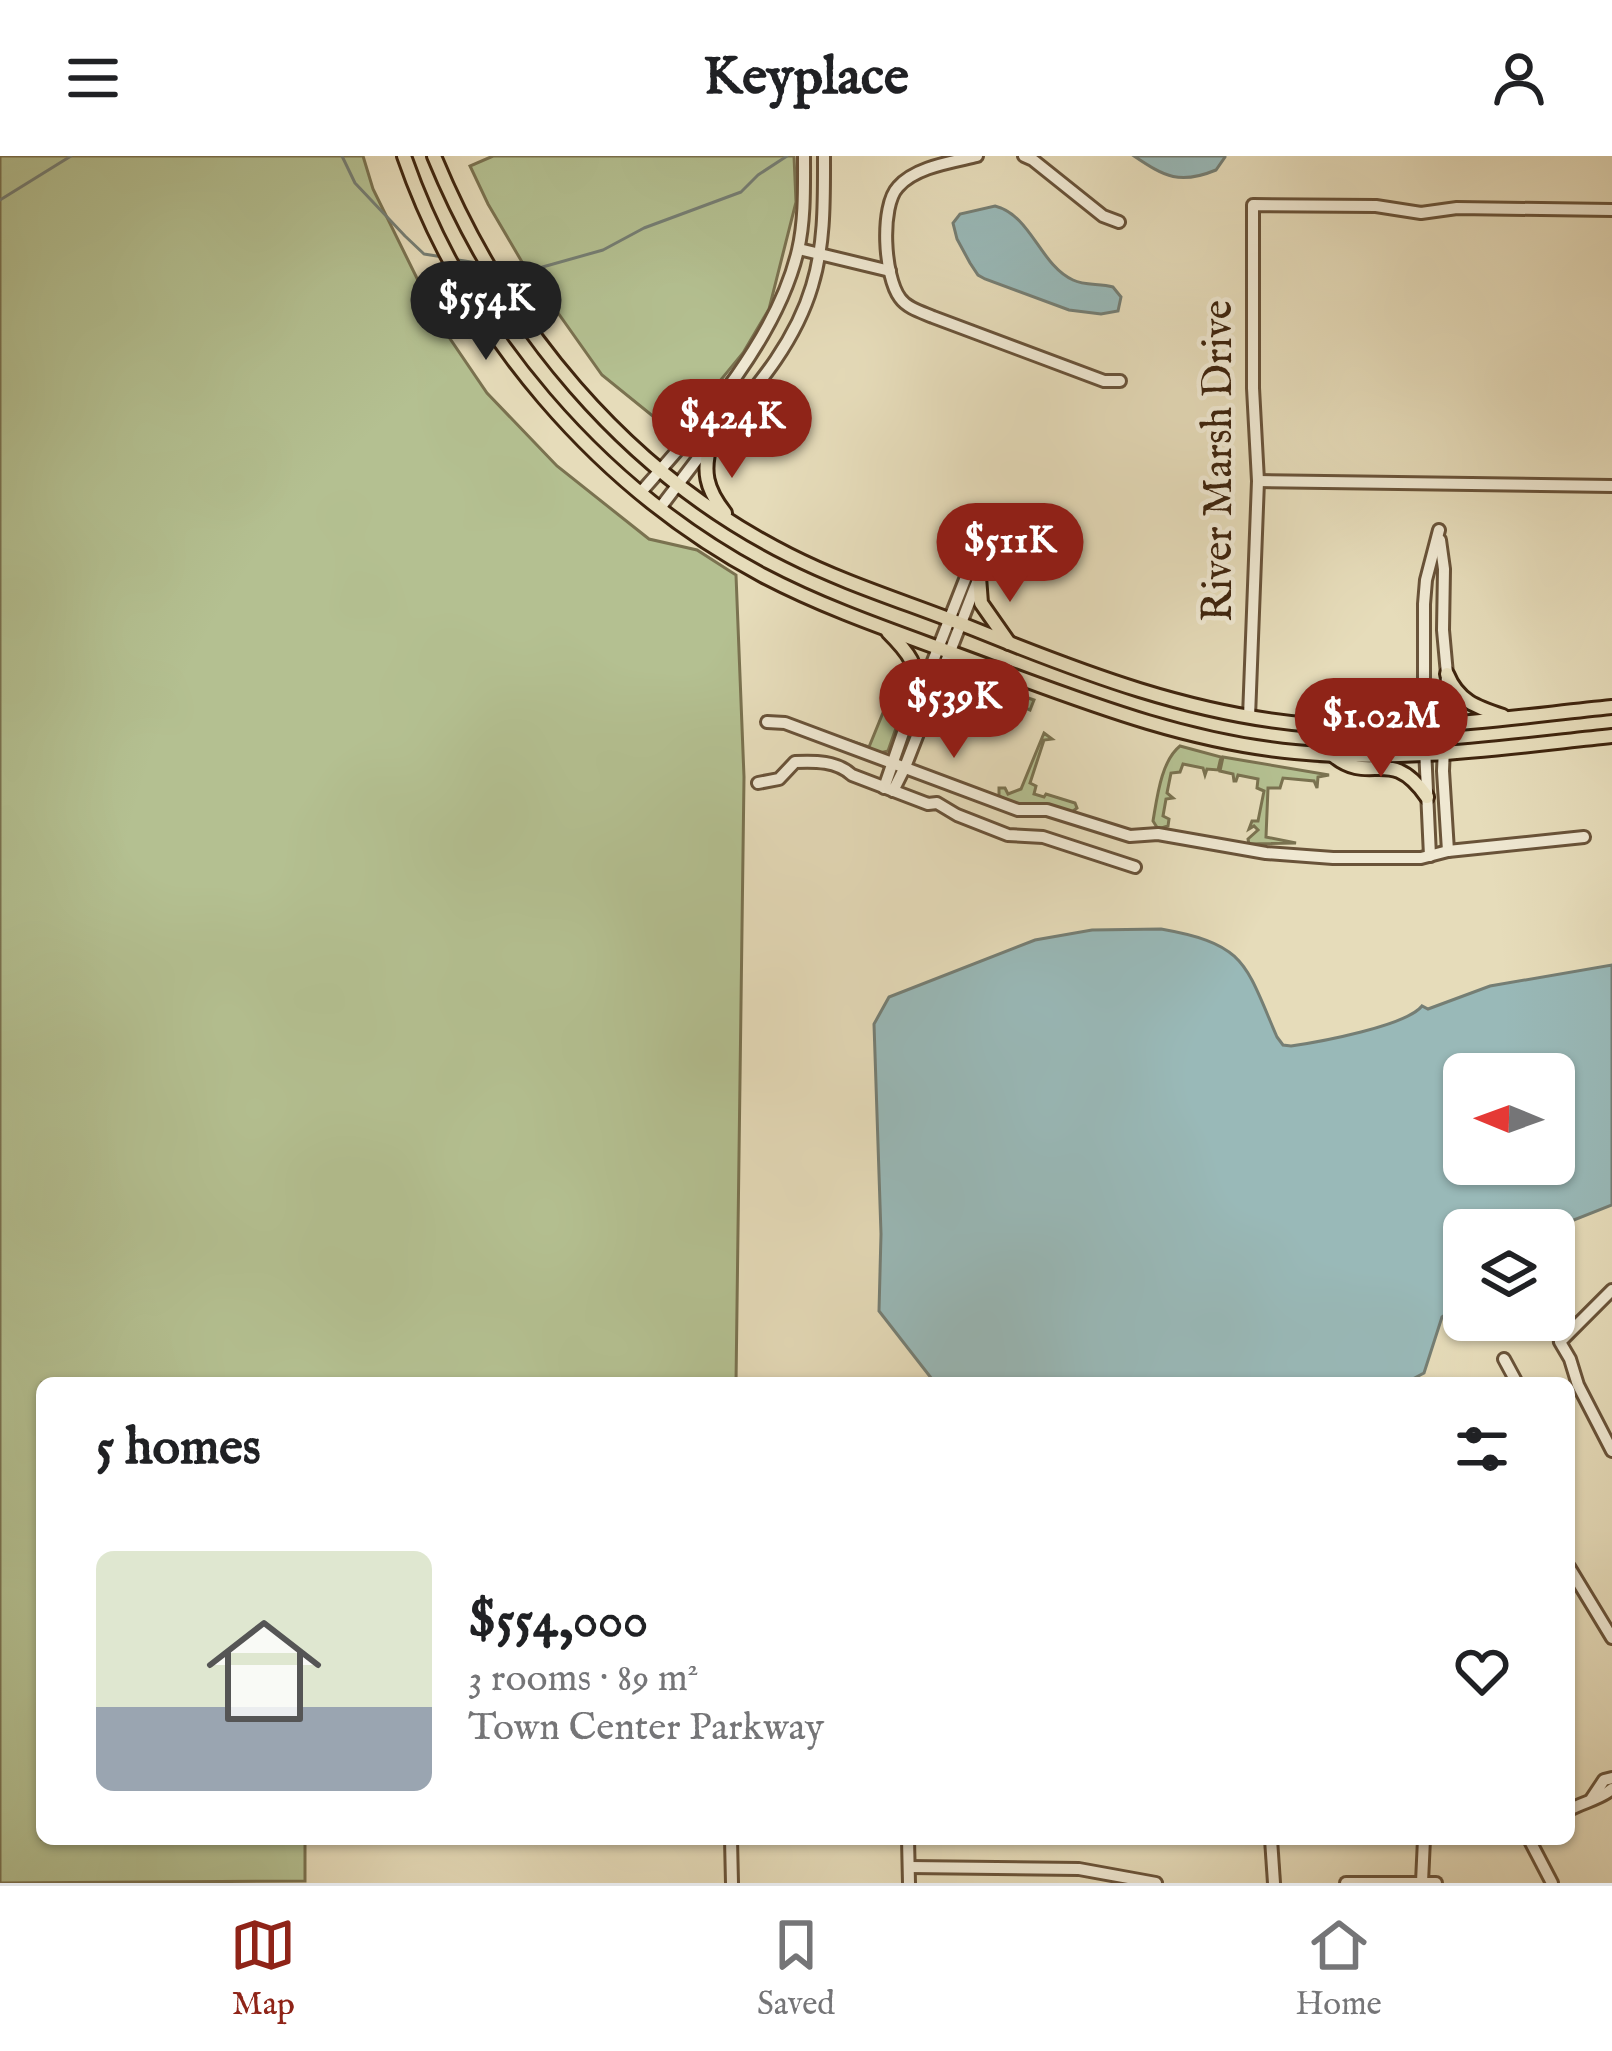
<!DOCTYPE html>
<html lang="en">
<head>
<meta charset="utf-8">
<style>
  :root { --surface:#fff; --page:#f6f6f6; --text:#202124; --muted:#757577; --line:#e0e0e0; --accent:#8f2418 }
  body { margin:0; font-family:"IM FELL English",serif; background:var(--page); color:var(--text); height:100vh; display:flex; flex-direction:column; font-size:45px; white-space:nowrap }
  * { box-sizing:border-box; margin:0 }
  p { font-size:39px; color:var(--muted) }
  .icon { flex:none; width:66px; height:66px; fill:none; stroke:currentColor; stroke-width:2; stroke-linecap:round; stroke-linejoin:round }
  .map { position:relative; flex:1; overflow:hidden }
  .side { position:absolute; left:36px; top:1221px; width:1539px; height:468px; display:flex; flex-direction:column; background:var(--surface); border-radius:18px; box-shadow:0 3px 9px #0004 }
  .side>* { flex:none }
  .needle { width:78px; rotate:271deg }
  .fabs { position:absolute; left:1443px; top:897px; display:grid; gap:24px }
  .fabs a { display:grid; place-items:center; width:132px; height:132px; border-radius:18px; background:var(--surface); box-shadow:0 3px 9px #0004; font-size:60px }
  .price { position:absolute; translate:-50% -102px; padding:0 27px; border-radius:42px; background:var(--accent); color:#fff; font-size:39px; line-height:78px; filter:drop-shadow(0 3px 6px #0008) }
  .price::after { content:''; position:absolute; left:50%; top:72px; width:36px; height:27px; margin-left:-18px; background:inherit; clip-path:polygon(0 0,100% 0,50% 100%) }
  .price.on { background:#222; color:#fff }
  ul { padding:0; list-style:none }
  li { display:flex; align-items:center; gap:36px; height:300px; padding:0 60px }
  li span { display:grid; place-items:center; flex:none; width:336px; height:240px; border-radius:18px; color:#555 }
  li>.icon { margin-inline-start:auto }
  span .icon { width:144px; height:144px; fill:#fffc; stroke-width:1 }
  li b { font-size:51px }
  h2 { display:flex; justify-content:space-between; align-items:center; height:144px; padding:0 60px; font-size:51px }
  header { display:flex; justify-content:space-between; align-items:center; height:156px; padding:0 60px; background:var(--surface); font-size:54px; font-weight:800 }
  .tabs { display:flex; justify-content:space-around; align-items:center; height:168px; border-top:3px solid var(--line); background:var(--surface); font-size:33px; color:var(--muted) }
  .tabs a { display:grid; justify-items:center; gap:6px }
  .tabs .on { color:var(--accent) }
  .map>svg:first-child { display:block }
  .green { fill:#b4c091; stroke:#7a7250; stroke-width:3 }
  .water { fill:#99b9b8; stroke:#757e74; stroke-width:3; fill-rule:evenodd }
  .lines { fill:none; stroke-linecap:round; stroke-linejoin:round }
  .stream { stroke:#757e74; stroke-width:3 }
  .minor-casing { stroke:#695339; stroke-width:16 }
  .major-casing { stroke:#3f250e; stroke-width:18 }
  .minor { stroke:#efe8d2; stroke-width:10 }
  .major { stroke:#e6dcba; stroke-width:12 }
  .labels { text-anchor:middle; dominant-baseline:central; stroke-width:9; stroke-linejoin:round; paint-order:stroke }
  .street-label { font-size:42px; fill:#3f250e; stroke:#efe8d2 }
</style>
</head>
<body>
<header><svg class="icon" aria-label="menu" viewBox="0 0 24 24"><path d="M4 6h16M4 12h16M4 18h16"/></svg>Keyplace<svg class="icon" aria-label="person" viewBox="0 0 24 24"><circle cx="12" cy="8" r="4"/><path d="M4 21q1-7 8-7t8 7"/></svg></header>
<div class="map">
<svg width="1612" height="1727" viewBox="0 0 1612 1727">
  <rect width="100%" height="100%" fill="#e6dcba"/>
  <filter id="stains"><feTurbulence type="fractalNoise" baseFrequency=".00167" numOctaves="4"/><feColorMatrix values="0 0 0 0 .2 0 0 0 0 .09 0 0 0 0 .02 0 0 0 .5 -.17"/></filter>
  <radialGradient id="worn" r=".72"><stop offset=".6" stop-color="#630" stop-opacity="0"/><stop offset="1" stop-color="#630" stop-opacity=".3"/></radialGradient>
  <!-- green -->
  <g class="green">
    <polygon points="0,0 363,0 373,33 438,165 487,237 557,310 649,383 697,394 736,419 744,621 736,1227 42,1227 42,1683 305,1683 305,1725 0,1727"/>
    <polygon points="493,0 794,0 796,46 769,153 743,197 678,276 665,270 602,219 522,106 488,48 470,10"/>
    <polygon points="955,517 1034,544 1030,554 1013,547 1008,553 1010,540 988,532 984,537 970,532 972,526 966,524 961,531 954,529 946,552 937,551 944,531"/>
    <polygon points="898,529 910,532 888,595 880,597 835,580 869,591 889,542"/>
    <polygon points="1044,577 1052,583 1044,584 1030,627 1036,630 1034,638 1044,641 1046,638 1075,647 1077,652 1072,656 1046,648 1019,649 999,640 999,632 1005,632 1008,638 1021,633"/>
    <path d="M1180,590L1221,601L1218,614L1207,613L1205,619L1203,612L1183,608L1180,616L1171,617L1167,637L1173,642L1166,643L1163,660L1169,663L1168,670L1158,673L1153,665C1157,642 1161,605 1180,590Z"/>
    <polygon points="1223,601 1329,619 1318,621 1317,632 1314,625 1283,622 1280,632 1268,632 1266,681 1296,687 1249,688 1248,683 1258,674 1254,670 1249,673 1252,665 1258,665 1264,635 1257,632 1258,623 1238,619 1236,625 1234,625 1233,618 1220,615"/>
  </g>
  <!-- water -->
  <g class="water">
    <path d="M1134,0H1225V1L1216,14C1180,29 1165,21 1134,0Z"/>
    <path d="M995,50C1031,59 1040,109 1073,124C1085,130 1100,127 1113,131L1121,141L1118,155L1101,158L1069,154L985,123L978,119L970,107L957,83L953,67L960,58Z"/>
    <path d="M1161,773C1246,788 1245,807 1277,881L1283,889L1291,890C1319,886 1406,870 1422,850L1428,853L1490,830L1612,809V1049L1561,1069L1554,1077V1074H1464V1146L1442,1161L1424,1217L1405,1227H935L879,1155L881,1078L874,868L889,841L1035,784L1092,774ZM1464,918H1554V1008H1464Z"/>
  </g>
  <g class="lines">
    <!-- stream -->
    <g class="stream">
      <polyline points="342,0 355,27 405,80 424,98 443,101"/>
      <polyline points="0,44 71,0"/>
      <polyline points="458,104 484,108"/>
      <polyline points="494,109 516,113 539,112 603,94 644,72 741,36 758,19 787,0"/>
    </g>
    <!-- minor casing -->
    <g class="minor-casing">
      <g id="minor">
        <path d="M977,0C952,6 915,11 898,31C880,50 884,121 900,142C907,152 921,156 933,161L1104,225H1120"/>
        <polyline points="1024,0 1033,4 1103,60 1119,66"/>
        <polyline points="799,93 890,115"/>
        <polyline points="1258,325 1612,330"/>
        <path d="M641,336C701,268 777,184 798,94C805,64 804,30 804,0"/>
        <path d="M660,352C677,330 694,307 711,285C751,237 794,191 812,130C825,88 824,43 824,0"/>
        <polyline points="1440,384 1444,413 1443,474 1447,518 1443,615 1448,695"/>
        <polyline points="1249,561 1258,325 1253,232 1253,49 1376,50 1421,57 1457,52 1612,54"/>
        <polyline points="767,566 785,567 1018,654 1047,654 1130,680 1158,678 1266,697 1333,702 1421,702 1448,695 1584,681"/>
        <path d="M758,627L779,623L795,606C815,605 837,605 852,619L928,648L937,647L957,659L1008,679L1043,681L1135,711"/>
        <polyline points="884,632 916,539 926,523 984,375 996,363"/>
        <polyline points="893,635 905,611 979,421 994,378 996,364"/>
        <polyline points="1430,700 1424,570 1424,448 1426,424 1439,374"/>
        <polyline points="1612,1134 1560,1186 1570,1203 1578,1229 1612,1295"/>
        <polyline points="1557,1155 1575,1170"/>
        <polyline points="1504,1203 1517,1227"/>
        <polyline points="1569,1411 1612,1482"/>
        <polyline points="1592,1642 1604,1624 1612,1622"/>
        <path d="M1569,1654C1583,1646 1601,1643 1612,1633"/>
        <polyline points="731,1683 732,1727"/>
        <polyline points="908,1683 909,1727"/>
        <polyline points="1271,1683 1274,1727"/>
        <polyline points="1529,1683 1552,1727"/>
        <polyline points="909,1711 1079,1713 1156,1727"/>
        <polyline points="1422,1726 1424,1683"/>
        <polyline points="1346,1727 1436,1727"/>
      </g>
    </g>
    <!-- major casing -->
    <g class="major-casing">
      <g id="major">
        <path d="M404,0C465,176 598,331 762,419C834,457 914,482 990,511C1090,548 1188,586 1295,596C1401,607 1507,591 1612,580"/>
        <path d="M434,0C503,168 624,316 789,399C848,429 912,448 974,473C1083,517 1194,560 1313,569C1413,577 1513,561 1612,551"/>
        <path d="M711,286C702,315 706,333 725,357"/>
        <polyline points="979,421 981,447 1009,487"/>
        <path d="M888,476C908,496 920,510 916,539"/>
        <path d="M1447,518C1458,545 1476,551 1503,560"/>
        <path d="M1334,600C1371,630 1390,588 1427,641"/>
      </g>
    </g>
    <!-- minor -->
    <use href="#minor" class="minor"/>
    <!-- major -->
    <use href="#major" class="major"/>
  </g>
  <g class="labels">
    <!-- street labels -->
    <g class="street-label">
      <text transform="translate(1219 305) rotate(-90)">River Marsh Drive</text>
    </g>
  </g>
  <rect width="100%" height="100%" filter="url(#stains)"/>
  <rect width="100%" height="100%" fill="url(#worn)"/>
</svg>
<div class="fabs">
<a><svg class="needle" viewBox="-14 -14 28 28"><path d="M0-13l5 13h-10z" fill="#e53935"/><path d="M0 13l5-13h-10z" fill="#757577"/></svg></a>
<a><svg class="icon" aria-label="layers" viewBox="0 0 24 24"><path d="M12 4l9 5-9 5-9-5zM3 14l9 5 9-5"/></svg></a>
</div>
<b class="price on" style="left:486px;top:207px">$554K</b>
<b class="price" style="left:732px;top:325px">$424K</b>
<b class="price" style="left:1010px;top:449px">$511K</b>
<b class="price" style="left:954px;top:605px">$539K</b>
<b class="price" style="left:1381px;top:624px">$1.02M</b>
<section class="side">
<h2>5 homes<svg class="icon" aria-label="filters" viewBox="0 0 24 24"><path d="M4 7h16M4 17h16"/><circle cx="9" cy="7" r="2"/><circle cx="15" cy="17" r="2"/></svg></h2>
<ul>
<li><span style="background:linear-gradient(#dfe7d0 65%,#9aa5b1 0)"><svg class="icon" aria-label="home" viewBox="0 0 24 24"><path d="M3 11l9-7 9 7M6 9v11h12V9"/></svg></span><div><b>$554,000</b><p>3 rooms · 89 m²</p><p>Town Center Parkway</p></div><svg class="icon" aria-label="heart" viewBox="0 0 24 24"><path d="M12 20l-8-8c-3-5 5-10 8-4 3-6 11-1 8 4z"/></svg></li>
</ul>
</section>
</div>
<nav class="tabs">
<a class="on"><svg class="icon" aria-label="map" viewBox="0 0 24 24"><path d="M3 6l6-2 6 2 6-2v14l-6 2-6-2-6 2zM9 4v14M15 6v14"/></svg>Map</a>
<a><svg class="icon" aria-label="saved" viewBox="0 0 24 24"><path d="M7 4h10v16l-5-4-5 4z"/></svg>Saved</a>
<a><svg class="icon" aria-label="home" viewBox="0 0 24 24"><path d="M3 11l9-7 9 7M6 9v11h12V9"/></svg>Home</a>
</nav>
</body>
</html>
